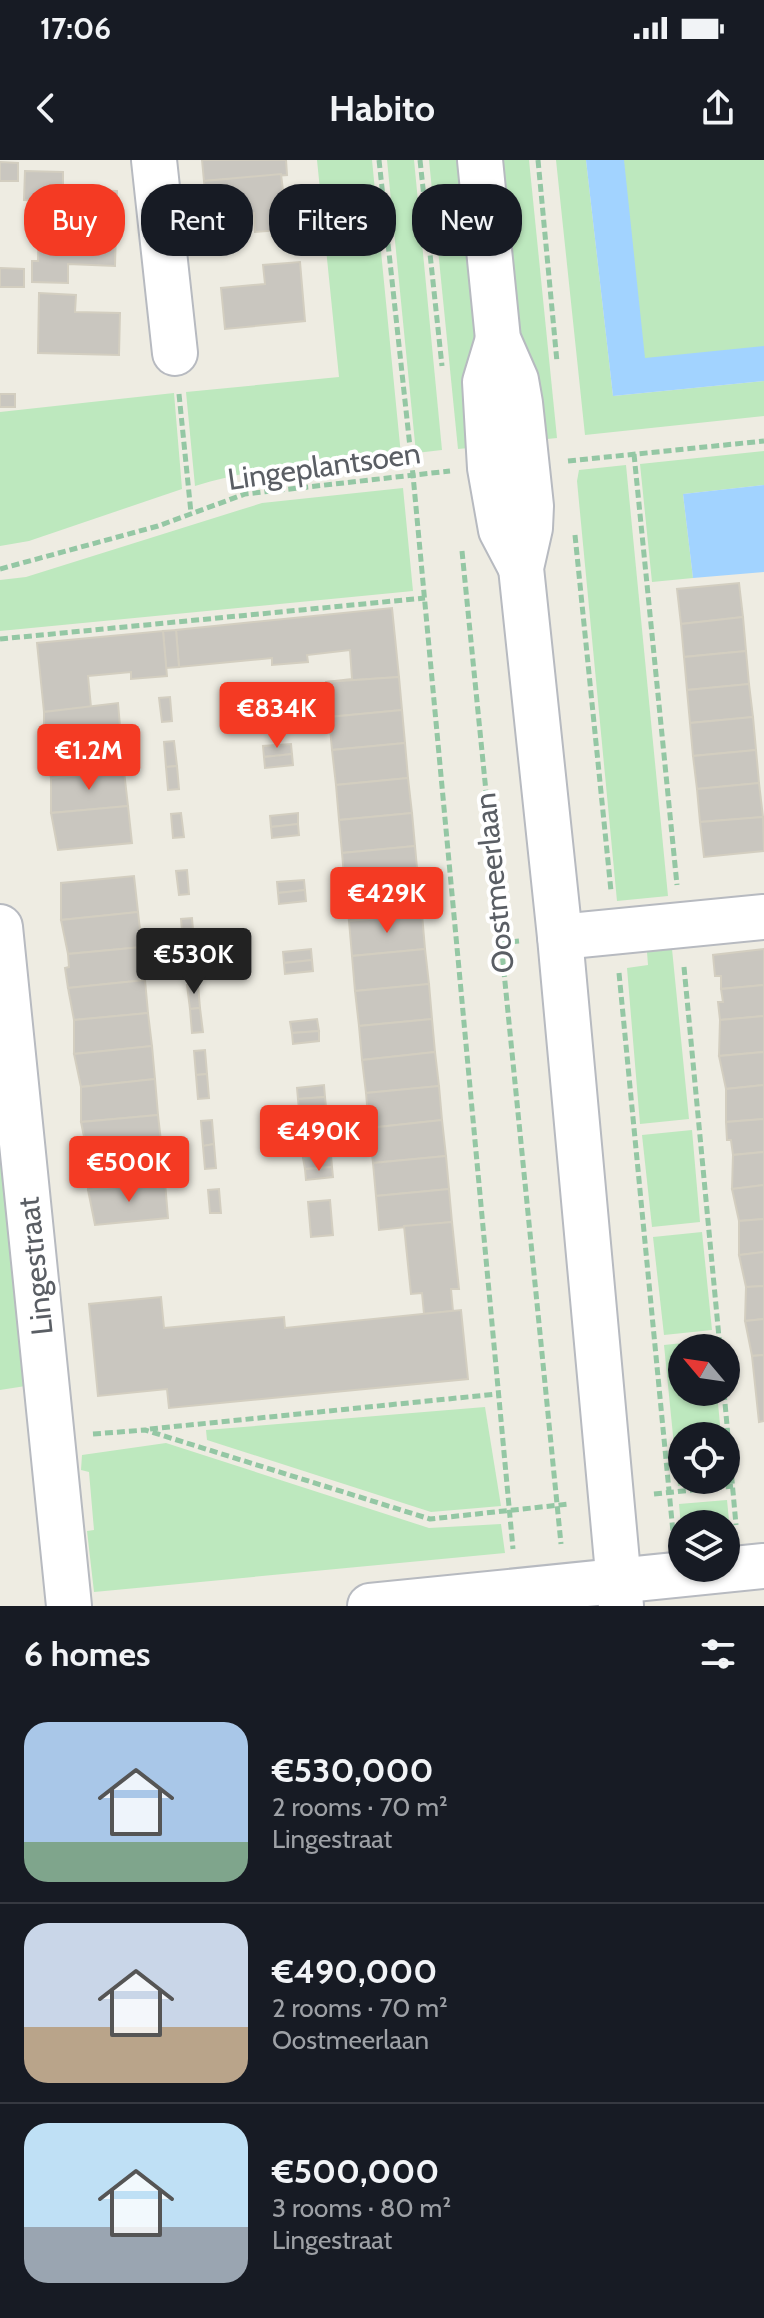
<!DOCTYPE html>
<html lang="en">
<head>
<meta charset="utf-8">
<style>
  :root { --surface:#171b24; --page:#242831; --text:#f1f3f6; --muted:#9ea1a6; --line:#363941; --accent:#f43a23 }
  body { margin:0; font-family:Cabin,sans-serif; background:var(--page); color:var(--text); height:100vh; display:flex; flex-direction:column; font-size:30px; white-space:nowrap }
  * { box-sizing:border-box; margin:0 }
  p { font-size:26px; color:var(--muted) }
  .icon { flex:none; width:44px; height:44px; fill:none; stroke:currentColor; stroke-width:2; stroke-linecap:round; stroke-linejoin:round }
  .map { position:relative; height:1446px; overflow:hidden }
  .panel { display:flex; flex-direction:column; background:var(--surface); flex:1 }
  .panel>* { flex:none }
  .top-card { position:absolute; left:24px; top:24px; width:716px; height:72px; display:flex; gap:16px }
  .needle { width:52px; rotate:299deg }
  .controls { position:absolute; left:668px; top:1174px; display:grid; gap:16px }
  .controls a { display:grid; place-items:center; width:72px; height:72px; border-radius:50%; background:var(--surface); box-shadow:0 2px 6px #0004; font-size:40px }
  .price { position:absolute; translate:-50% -68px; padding:0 18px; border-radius:8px; background:var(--accent); color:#fff; font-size:26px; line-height:52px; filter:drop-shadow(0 2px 4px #0008) }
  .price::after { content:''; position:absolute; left:50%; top:48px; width:24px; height:18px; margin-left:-12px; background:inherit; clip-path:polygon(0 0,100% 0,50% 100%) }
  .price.current { background:#222; color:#fff }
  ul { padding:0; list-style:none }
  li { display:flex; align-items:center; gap:24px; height:200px; padding:0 24px }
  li+li { border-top:2px solid var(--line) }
  li span { display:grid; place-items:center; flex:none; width:224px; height:160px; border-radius:24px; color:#555 }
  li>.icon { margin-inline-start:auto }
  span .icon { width:96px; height:96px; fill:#fffc; stroke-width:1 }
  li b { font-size:34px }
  h2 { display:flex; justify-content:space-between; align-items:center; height:96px; padding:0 24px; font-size:34px }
  .pill { padding:0 28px; border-radius:32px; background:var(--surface); box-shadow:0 2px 6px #0004; font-size:28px; line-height:72px }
  .pill.current { background:var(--accent); color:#fff }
  .status { display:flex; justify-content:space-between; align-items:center; height:56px; padding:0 40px; background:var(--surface); direction:ltr }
  .status svg { height:22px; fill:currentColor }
  header { display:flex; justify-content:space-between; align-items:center; height:104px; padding:0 24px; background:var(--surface); font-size:36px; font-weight:700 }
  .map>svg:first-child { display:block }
  .green { fill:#bde8be }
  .water { fill:#a2d3ff }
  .building { fill:#c9c6bf; stroke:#d3cec0; stroke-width:2 }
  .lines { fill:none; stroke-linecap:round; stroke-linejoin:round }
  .minor-casing { stroke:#b7bac0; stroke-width:48 }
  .path { stroke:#94c7a4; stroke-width:5; stroke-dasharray:8 4; stroke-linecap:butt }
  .minor { stroke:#fff; stroke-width:44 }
  .labels { text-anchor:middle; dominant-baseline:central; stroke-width:8; stroke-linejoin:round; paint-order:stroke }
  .street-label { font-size:30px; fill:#5a5e64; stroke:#fff }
</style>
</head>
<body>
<div class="status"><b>17:06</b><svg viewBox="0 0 49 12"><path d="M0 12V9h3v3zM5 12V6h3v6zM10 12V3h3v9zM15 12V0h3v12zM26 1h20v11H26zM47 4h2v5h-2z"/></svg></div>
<header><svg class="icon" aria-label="back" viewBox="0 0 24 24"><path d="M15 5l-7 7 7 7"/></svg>Habito<svg class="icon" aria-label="share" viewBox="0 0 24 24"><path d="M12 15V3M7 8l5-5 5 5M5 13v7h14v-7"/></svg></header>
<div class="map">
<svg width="764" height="1446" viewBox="0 0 764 1446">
  <rect width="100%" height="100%" fill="#eeece2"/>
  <!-- green -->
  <g class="green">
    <path d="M317,0H372L401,295C331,301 263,305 195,326L186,232L339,217Z"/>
    <polygon points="387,0 414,0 442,290 416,293"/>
    <polygon points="429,0 461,0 476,164 479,287 458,289"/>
    <polygon points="498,0 529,0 557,278 537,280 517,179"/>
    <polygon points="556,0 586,0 613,236 764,221 764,256 585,275"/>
    <polygon points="615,0 764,0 764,194 636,207"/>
    <polygon points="174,233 182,329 29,381 0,386 0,252"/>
    <polygon points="764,291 764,325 683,334 693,418 652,422 640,304"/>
    <polygon points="626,305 668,736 617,741 577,321 579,310"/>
    <polygon points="403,328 413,431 0,471 0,420 26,417 262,343"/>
    <polygon points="672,789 689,959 640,964 627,808 648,805 647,792"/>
    <polygon points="0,904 32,1225 0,1230"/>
    <polygon points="692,970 700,1062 652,1067 642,975"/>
    <polygon points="702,1072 712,1170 664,1175 653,1077"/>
    <polygon points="711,1180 712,1188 682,1188 682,1232 717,1232 721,1276 682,1276 682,1320 726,1320 678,1326 664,1185"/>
    <polygon points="485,1247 501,1346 431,1352 207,1280 206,1270"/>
    <polygon points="166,1283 429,1368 501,1364 505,1393 94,1432 87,1371 94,1370 89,1312 81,1310 82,1295"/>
    <polygon points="727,1340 732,1391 726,1391 726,1364 682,1364 682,1379 679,1344"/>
  </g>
  <!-- water -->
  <g class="water">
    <polygon points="586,0 624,0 645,198 764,186 764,221 613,236"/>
    <polygon points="764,325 764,412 693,418 683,334"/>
  </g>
  <!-- building -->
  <g class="building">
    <polygon points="202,0 286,0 287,15 204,21"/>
    <polygon points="0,2 18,3 18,21 0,21"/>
    <polygon points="25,11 63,12 63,30 117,31 116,68 47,67 47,41 24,40"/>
    <polygon points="281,14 285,47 290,47 292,69 255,72 254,53 207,58 204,21"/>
    <polygon points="39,65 116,68 115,106 68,104 68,123 32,122 32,101 38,101"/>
    <polygon points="300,102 305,161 225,169 221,128 265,124 263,105"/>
    <polygon points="0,108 24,109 24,127 0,127"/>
    <polygon points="39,133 76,135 75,152 120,153 119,195 38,193"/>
    <rect x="0" y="234" width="15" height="13"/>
    <polygon points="739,423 743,457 681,464 677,429"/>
    <polygon points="392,448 399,517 326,522 352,519 350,490 307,495 308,502 272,505 272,498 179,507 176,470"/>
    <polygon points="743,457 746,491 684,497 681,464"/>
    <polygon points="176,470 179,507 166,508 163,471"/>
    <polygon points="163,471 167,516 131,519 131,512 88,516 91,547 44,552 37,483"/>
    <polygon points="746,491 749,524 687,530 684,497"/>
    <polygon points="399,517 402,550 329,557 326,522"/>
    <polygon points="749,524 753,557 690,563 687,530"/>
    <polygon points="285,526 286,537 259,540 257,529"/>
    <polygon points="170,537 172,561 162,562 159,538"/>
    <polygon points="118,543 121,578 44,585 44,552"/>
    <polygon points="402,550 405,583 332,590 329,557"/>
    <polygon points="753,557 756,590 693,596 690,563"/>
    <polygon points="121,578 124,611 51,618 44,585"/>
    <polygon points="174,581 177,606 166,607 164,582"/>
    <polygon points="405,583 408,618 336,625 332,590"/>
    <polygon points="291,584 292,594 264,597 263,586"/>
    <polygon points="756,590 759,623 697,629 693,596"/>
    <polygon points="292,594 293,605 265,608 264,597"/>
    <polygon points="177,606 179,629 168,630 166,607"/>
    <polygon points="124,611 128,646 51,653 51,618"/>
    <polygon points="408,618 412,653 339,660 336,625"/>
    <polygon points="759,623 763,657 700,662 697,629"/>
    <polygon points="128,646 132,683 58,690 51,653"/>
    <polygon points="181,653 184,677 173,678 171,654"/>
    <polygon points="298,653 298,664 271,667 270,656"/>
    <polygon points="412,653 415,686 342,693 339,660"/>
    <polygon points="763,657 764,691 704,697 700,662"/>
    <polygon points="298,664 299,675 272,678 271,667"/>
    <polygon points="415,686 418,719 345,727 342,693"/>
    <polygon points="187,710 189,734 179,735 176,711"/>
    <polygon points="134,716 138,752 61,760 61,723"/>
    <polygon points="418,719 422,754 349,761 345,727"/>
    <polygon points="304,720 305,730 278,733 277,722"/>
    <polygon points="305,730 306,741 279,744 278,733"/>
    <polygon points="138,752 142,787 68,794 61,760"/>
    <polygon points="422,754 425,789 352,796 349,761"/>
    <polygon points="192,758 194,782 183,783 181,759"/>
    <polygon points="194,782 197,806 186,807 183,783"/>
    <polygon points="142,787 145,820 68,828 65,808 69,807 68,794"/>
    <polygon points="311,789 312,800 284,803 283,792"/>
    <polygon points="425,789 429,824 355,831 352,796"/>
    <polygon points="764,789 764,825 721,829 721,816 715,816 713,795"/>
    <polygon points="312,800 313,811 285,814 284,803"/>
    <polygon points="145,820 148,853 74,860 68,828"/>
    <polygon points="198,824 200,848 190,849 187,825"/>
    <polygon points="429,824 432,859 359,866 355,831"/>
    <polygon points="764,825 764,856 720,860 718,842 723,842 721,829"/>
    <polygon points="200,848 203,872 192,873 190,849"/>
    <polygon points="148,853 152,886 74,894 74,860"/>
    <polygon points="764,856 764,892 719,896 720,860"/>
    <polygon points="317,859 319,871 292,873 290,862"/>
    <polygon points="432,859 435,892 362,900 359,866"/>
    <polygon points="319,871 319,881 293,884 292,873"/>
    <polygon points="152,886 155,919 81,927 74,894"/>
    <polygon points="205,890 207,914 196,915 194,891"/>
    <polygon points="435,892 439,926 366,933 362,900"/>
    <polygon points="764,892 764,925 726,929 719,896"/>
    <polygon points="207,914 209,938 198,939 196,915"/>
    <polygon points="155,919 158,955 81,962 81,927"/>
    <polygon points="324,925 325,937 298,939 297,928"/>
    <polygon points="764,925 764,959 726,962 726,929"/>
    <polygon points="439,926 442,960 369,968 366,933"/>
    <polygon points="325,937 326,947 299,950 298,939"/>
    <polygon points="158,955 162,990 88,997 81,962"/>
    <polygon points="764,959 764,992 733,995 731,980 727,980 726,962"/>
    <polygon points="212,960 214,984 203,986 201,961"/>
    <polygon points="442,960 446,996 373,1003 369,968"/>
    <polygon points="214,984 216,1008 205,1009 203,986"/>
    <polygon points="162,990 165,1022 88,1030 88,997"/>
    <polygon points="764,992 764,1025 732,1029 733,995"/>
    <polygon points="331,995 332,1007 305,1009 303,998"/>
    <polygon points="446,996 449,1029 376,1036 373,1003"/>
    <polygon points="332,1007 333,1017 306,1020 305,1009"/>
    <polygon points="165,1022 168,1058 95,1065 88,1030"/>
    <polygon points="764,1025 764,1059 739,1061 732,1029"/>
    <polygon points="219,1029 221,1053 210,1053 208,1030"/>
    <polygon points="449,1029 452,1062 379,1070 376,1036"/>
    <polygon points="330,1040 333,1075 311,1077 308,1042"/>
    <polygon points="764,1059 764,1092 739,1095 739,1061"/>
    <polygon points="452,1062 459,1129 451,1129 453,1151 424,1154 422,1133 411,1134 404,1066"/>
    <polygon points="764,1092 764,1126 746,1127 739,1095"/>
    <polygon points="764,1126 764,1159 745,1161 746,1127"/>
    <polygon points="161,1137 164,1168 284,1157 285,1168 461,1150 468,1219 169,1248 167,1229 98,1236 89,1144"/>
    <polygon points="764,1159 764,1195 752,1196 745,1161"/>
    <polygon points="764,1195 764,1261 759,1262 752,1196"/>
  </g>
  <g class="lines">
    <!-- minor casing -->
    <g class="minor-casing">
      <g id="minor">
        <polyline points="154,0 175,193"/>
        <polyline points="480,0 498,179 516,220 520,243 531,346 530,368 521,408 560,777 621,1446"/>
        <polyline points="498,179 485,222 490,308 501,370 521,408"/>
        <polyline points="0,767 69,1446"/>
        <polyline points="560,777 764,757"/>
        <polyline points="370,1446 764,1406"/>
      </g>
    </g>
    <!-- path -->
    <g class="path">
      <polyline points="379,0 413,315 513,1389"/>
      <polyline points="420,0 442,206"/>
      <polyline points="538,0 557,202"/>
      <polyline points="179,234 191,353"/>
      <polyline points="634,294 677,725"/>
      <polyline points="568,301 764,281"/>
      <polyline points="575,375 611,731"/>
      <polyline points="462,391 561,1384"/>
      <polyline points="0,409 158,366 245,334 450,311"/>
      <polyline points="0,479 425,438"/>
      <polyline points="500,783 519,781"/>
      <polyline points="684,807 720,1188"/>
      <polyline points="619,813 673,1372"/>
      <polyline points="724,1232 736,1365"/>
      <polyline points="150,1269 497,1234"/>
      <polyline points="93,1274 145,1270 430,1359 569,1344"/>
      <polyline points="654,1334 733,1326"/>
    </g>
    <!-- minor -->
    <use href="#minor" class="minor"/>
  </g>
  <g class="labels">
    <!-- street labels -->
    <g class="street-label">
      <text transform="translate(324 306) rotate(-8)">Lingeplantsoen</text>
      <text transform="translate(494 723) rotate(-96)">Oostmeerlaan</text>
      <text transform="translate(35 1106) rotate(-96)">Lingestraat</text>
    </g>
  </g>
</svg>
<div class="controls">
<a><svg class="needle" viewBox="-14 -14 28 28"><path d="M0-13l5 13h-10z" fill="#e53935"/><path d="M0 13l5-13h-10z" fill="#9ea1a6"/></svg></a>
<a><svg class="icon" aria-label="locate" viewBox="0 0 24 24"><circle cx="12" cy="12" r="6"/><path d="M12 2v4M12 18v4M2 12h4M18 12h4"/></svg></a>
<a><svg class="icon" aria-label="layers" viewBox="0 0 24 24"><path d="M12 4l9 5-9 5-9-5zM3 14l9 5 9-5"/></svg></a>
</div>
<b class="price" style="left:277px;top:590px">€834K</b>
<b class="price" style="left:89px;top:632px">€1.2M</b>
<b class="price" style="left:387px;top:775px">€429K</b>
<b class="price current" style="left:194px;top:836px">€530K</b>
<b class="price" style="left:319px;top:1013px">€490K</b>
<b class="price" style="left:129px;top:1044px">€500K</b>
<div class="top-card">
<a class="pill current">Buy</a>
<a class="pill">Rent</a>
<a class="pill">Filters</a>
<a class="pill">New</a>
</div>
</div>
<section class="panel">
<h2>6 homes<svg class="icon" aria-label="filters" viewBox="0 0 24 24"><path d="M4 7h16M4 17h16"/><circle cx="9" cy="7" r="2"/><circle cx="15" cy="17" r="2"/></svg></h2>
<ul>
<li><span style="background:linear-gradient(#a9c7e8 75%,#7fa58c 0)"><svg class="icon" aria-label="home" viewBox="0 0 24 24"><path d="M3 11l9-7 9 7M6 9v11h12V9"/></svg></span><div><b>€530,000</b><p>2 rooms · 70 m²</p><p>Lingestraat</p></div></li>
<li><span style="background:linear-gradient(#c9d6e8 65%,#b9a48a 0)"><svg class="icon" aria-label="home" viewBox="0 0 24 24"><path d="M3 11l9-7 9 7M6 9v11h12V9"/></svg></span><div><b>€490,000</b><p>2 rooms · 70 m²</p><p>Oostmeerlaan</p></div></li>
<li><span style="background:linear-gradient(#bfe0f5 65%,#9aa5b1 0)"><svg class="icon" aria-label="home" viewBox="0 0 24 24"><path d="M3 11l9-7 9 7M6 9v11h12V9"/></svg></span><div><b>€500,000</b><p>3 rooms · 80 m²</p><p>Lingestraat</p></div></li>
</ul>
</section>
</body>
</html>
